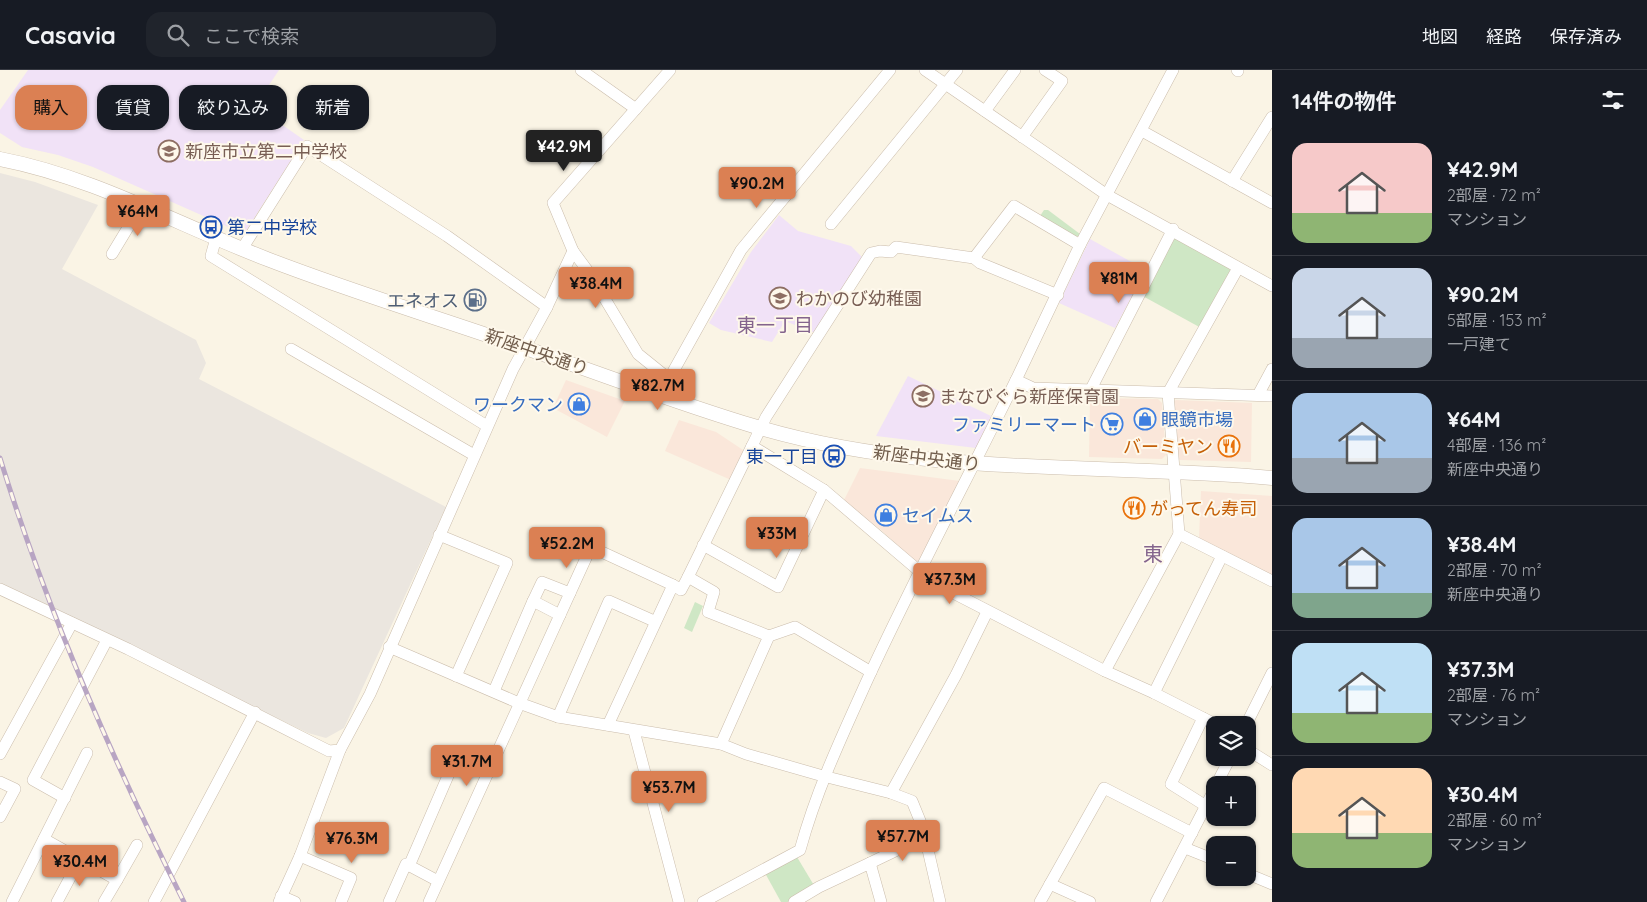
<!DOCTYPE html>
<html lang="ja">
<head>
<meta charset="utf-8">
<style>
  :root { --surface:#171b24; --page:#20242c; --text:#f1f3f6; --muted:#9ea1a6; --line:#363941; --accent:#db8053 }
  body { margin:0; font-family:Quicksand,"Noto Sans JP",sans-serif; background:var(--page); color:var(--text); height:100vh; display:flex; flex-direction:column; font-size:19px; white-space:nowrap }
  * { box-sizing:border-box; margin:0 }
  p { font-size:16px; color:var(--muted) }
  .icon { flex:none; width:28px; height:28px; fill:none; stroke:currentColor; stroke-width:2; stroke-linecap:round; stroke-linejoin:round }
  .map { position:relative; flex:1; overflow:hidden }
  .sheet { display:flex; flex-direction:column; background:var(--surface); width:375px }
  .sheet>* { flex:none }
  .banner { position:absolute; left:15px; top:15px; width:475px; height:45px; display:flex; gap:10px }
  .buttons { position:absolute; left:1206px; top:646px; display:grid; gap:10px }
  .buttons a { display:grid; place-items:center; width:50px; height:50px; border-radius:10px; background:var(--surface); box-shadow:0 1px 4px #0004; font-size:25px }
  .price { position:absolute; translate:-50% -42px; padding:0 11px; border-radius:5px; background:var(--accent); color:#111; font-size:16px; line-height:32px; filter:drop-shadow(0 1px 2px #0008) }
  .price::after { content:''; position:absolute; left:50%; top:30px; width:15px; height:11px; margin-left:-8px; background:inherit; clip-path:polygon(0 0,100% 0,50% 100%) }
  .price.active { background:#222; color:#fff }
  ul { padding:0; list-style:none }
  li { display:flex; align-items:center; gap:15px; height:125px; padding:0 20px }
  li+li { border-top:1px solid var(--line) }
  li span { display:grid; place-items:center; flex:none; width:140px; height:100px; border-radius:15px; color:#555 }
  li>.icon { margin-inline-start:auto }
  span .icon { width:60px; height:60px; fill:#fffc; stroke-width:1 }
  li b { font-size:21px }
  h2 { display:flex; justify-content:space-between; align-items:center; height:60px; padding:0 20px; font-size:21px }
  .chip { padding:0 18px; border-radius:15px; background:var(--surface); box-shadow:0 1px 4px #0004; font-size:18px; line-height:45px }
  .chip.active { background:var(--accent); color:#111 }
  header { display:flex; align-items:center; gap:30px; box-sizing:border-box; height:70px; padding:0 25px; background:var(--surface); border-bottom:1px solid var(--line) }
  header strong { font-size:24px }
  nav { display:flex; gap:28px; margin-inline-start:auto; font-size:18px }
  .search { width:350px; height:45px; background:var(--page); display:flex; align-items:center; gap:12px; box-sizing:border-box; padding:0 18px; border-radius:15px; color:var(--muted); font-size:19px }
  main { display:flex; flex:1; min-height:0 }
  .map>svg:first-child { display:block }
  .commercial { fill:#fae7da }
  .industrial { fill:#ebe6df }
  .education { fill:#f1e2f7 }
  .green { fill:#cfe7c5 }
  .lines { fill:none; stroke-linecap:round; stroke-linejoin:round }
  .minor-casing { stroke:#cbbdac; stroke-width:12 }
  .tertiary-casing { stroke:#cbbdac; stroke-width:15 }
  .minor { stroke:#fff; stroke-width:11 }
  .tertiary { stroke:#fff; stroke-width:14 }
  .rail-casing { stroke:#b8a5c3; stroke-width:5 }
  .rail { stroke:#fef8eb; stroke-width:3; stroke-dasharray:9; stroke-linecap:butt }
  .labels { text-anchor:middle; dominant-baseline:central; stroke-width:4; stroke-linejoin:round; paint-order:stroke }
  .education-label { font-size:18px; fill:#785e54; stroke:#fef8eb; text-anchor:start }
  .transit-label { font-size:18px; fill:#164399; stroke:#fef8eb; text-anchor:start }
  .service-label { font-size:18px; fill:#4e5e75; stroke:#fef8eb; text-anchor:end }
  .street-label { font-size:18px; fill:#715d4c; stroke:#fef8eb }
  .shop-label { font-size:18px; fill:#366cbe; stroke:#fef8eb; text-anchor:end }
  .food-label { font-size:18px; fill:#c56008; stroke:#fef8eb; text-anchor:end }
  .neighbourhood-label { font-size:19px; fill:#84648d; stroke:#fef8eb }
  .quarter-label { font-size:20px; fill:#84648d; stroke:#fef8eb }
</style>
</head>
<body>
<header>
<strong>Casavia</strong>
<div class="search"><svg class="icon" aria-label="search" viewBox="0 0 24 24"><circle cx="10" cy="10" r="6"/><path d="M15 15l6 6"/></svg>ここで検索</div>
<nav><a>地図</a><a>経路</a><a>保存済み</a></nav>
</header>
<main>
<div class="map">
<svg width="1272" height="832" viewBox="0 0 1272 832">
  <rect width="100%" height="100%" fill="#faf4e5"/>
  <!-- commercial -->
  <g class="commercial">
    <polygon points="566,310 625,331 607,367 553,338"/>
    <polygon points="1090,328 1158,329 1162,333 1166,385 1162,389 1089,387"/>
    <polygon points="1176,330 1252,333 1251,392 1180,390 1177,385 1172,333"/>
    <polygon points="679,350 716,362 743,380 744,384 731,410 665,381"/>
    <polygon points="860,398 960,411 920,490 916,492 880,459 843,432"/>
    <polygon points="1201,421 1272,426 1272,507 1199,468"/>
  </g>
  <!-- industrial -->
  <polygon class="industrial" points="0,103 35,112 98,135 62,199 196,270 206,293 199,309 446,437 344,658 326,668 308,663 0,514"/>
  <!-- education -->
  <g class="education">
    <polygon points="28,0 279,0 255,36 304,70 244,164 93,97 58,85 22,77 0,63 0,40"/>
    <polygon points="779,145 798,161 851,176 862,187 815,263 785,251 772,272 721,260 709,253 751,182"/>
    <polygon points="1090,169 1146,200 1115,258 1059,233"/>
    <polygon points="908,306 991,346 976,378 876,366"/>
  </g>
  <!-- green -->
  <g class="green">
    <polygon points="1044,140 1048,140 1080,164 1079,166 1072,166 1040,146"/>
    <polygon points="1173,159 1238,198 1203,259 1139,224"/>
    <polygon points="695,532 703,536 692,562 684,558"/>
    <polygon points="797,787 815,817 788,832 781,832 765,803"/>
  </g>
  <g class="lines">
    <!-- minor casing -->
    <g class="minor-casing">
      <g id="minor">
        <polyline points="581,0 636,39"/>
        <polyline points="925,0 1107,125 1272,216"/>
        <polyline points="1237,0 1238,1"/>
        <polyline points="985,41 1015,0"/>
        <polyline points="1142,61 1272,133"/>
        <polyline points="1022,67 1062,11 1045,0"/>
        <polyline points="1232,111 1272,47"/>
        <polyline points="831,154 957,0"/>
        <polyline points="216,168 211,186 487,356"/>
        <polyline points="1080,175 1014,136 974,188 896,177 891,182 880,181 871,183 766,347 752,376 824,420 932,512 1105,601 1154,623 1217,655"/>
        <polyline points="242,179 307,76 447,166 547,237"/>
        <polyline points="112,184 141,136"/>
        <polyline points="974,188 980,193 1058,225"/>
        <polyline points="1238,198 1168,323 1179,464 1272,511"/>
        <polyline points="291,279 474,385"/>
        <polyline points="669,309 741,180 890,0"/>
        <polyline points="1016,310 1080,175 1173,0"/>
        <polyline points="1090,321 1173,159"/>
        <polyline points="1258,325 1272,299"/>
        <polyline points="666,328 669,309 638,284 590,204 573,181 553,133 670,0"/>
        <polyline points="439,465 507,493 456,606"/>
        <polyline points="576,471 591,477"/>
        <polyline points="703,475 778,517 824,420"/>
        <polyline points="688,507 714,522 708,542 769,566 721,674"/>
        <polyline points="0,519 128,579 329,681 340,680 370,624 513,299 547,237 573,181"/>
        <polyline points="533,531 542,512 570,523"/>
        <polyline points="769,566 795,557 871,602"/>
        <polyline points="389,577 519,633 558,647 721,674 746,684 823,706 891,723 912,731 923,758 940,832"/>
        <polyline points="1105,601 1179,464"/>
        <polyline points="494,621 533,531 560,545"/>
        <polyline points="1154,623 1222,486"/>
        <polyline points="558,647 609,531 654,551"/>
        <polyline points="1203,648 1171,714 1206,736"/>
        <polyline points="608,655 673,515 681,520 688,507 752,376"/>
        <polyline points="1246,655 1272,603"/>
        <polyline points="634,661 679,832"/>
        <polyline points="1248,680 1272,695"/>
        <polyline points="0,684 72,553"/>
        <polyline points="0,712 15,719 0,747"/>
        <polyline points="1216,715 1230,688"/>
        <polyline points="891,723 956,605 987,542"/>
        <polyline points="65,728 33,710 107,570"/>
        <polyline points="44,769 117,810 104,832"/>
        <polyline points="1185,778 1215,790"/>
        <polyline points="300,786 351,808 341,832"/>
        <polyline points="870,793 924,767"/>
        <polyline points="409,796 457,685 489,699"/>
        <polyline points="1248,804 1272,814"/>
        <polyline points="117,810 137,775"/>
        <polyline points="1050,814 1090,832"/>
        <polyline points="281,826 295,832"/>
        <polyline points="12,832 87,683"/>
        <polyline points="57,832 80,789"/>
        <polyline points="154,832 255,642"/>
        <polyline points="279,832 300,786 340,680"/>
        <polyline points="389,832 406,794 438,811"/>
        <polyline points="429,832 591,477 673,515"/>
        <path d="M703,832L800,780C816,722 840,670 865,615C912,512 966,412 1016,310L1033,318L1272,326"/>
        <polyline points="794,832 819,817 870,793 881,832"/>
        <polyline points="1040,832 1104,718 1192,763"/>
        <polyline points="1156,832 1215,718"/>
      </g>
    </g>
    <!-- tertiary casing -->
    <g class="tertiary-casing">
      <path id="tertiary" d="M0,89C94,107 178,155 267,189C352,222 439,248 525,278C602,304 679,334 757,357C926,407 1100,393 1272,408"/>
    </g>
    <!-- minor -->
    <use href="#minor" class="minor"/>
    <!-- tertiary -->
    <use href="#tertiary" class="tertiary"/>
    <!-- rail casing -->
    <g class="rail-casing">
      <path id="rail" d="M0,388C47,541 112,689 184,832"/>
    </g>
    <!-- rail -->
    <use href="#rail" class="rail"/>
  </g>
  <!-- icons -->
  <defs>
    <g id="school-ring" transform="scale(1.125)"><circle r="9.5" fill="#fef8eb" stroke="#8d6e63" stroke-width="1.5"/><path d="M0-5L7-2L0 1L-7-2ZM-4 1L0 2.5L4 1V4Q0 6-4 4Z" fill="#8d6e63"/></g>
    <g id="bus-ring" transform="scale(1.125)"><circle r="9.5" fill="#fef8eb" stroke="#1a4fb4" stroke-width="1.5"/><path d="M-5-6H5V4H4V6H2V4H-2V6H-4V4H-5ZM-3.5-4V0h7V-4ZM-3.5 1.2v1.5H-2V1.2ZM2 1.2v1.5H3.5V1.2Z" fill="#1a4fb4"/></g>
    <g id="fuel-ring" transform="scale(1.125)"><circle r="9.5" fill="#fef8eb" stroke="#5c6f8a" stroke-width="1.5"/><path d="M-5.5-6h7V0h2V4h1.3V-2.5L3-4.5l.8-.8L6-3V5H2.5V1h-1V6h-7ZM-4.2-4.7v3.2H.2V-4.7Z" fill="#5c6f8a"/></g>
    <g id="shop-ring" transform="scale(1.125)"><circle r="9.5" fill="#fef8eb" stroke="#3f7fe0" stroke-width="1.5"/><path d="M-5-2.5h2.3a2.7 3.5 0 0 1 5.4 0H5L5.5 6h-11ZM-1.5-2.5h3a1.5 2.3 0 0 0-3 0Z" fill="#3f7fe0"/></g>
    <g id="supermarket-ring" transform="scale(1.125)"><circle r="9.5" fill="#fef8eb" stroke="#3f7fe0" stroke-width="1.5"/><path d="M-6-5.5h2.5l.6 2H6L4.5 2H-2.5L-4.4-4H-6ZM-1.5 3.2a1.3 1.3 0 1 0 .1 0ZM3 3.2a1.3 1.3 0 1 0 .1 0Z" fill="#3f7fe0"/></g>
    <g id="restaurant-ring" transform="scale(1.125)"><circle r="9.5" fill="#fef8eb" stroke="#e8710a" stroke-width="1.5"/><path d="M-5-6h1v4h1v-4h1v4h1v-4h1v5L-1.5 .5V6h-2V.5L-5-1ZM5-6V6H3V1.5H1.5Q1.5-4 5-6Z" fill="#e8710a"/></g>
  </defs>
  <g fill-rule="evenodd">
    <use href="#school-ring" x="169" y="81"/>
    <use href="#bus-ring" x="211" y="157"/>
    <use href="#school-ring" x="780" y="228"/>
    <use href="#fuel-ring" x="475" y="230"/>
    <use href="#school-ring" x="923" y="326"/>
    <use href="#shop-ring" x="579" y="334"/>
    <use href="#shop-ring" x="1145" y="349"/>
    <use href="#supermarket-ring" x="1112" y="354"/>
    <use href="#restaurant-ring" x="1229" y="376"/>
    <use href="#bus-ring" x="834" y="386"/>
    <use href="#restaurant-ring" x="1134" y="438"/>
    <use href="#shop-ring" x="886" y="445"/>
  </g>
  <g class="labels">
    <!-- education labels -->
    <g class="education-label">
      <text x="185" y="81">新座市立第二中学校</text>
      <text x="796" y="228">わかのび幼稚園</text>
      <text x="939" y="326">まなびぐら新座保育園</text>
    </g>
    <!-- transit labels -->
    <g class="transit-label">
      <text x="227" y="157">第二中学校</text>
      <text x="818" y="386" text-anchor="end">東一丁目</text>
    </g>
    <!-- service labels -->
    <g class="service-label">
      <text x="459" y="230">エネオス</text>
    </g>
    <!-- street labels -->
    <g class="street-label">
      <text transform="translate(537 282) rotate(19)">新座中央通り</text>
      <text transform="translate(927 388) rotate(7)">新座中央通り</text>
    </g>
    <!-- shop labels -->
    <g class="shop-label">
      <text x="563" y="334">ワークマン</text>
      <text x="1161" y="349" text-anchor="start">眼鏡市場</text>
      <text x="1096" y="354">ファミリーマート</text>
      <text x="902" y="445" text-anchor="start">セイムス</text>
    </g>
    <!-- food labels -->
    <g class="food-label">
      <text x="1213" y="376">バーミヤン</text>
      <text x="1150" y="438" text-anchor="start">がってん寿司</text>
    </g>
    <!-- neighbourhood labels -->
    <g class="neighbourhood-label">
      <text x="775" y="255">東一丁目</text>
    </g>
    <!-- quarter labels -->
    <g class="quarter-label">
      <text x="1153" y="483">東</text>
    </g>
  </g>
</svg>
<div class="buttons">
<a><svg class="icon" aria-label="layers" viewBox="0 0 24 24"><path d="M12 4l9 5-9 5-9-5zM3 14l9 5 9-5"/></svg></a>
<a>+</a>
<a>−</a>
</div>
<b class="price active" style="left:564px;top:102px">¥42.9M</b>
<b class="price" style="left:757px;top:139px">¥90.2M</b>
<b class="price" style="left:138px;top:167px">¥64M</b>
<b class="price" style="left:1119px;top:234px">¥81M</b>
<b class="price" style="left:596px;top:239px">¥38.4M</b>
<b class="price" style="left:658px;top:341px">¥82.7M</b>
<b class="price" style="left:777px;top:489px">¥33M</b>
<b class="price" style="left:567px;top:499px">¥52.2M</b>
<b class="price" style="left:950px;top:535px">¥37.3M</b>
<b class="price" style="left:467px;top:717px">¥31.7M</b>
<b class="price" style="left:669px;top:743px">¥53.7M</b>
<b class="price" style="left:903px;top:792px">¥57.7M</b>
<b class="price" style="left:352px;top:794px">¥76.3M</b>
<b class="price" style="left:80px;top:817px">¥30.4M</b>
<div class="banner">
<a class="chip active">購入</a>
<a class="chip">賃貸</a>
<a class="chip">絞り込み</a>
<a class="chip">新着</a>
</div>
</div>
<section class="sheet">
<h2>14件の物件<svg class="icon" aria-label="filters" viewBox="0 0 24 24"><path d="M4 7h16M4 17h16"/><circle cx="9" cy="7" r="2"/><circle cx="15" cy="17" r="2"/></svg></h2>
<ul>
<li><span style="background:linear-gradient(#f6c9c9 70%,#8fb573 0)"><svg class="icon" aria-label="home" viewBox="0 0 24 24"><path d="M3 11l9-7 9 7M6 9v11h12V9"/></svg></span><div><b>¥42.9M</b><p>2部屋 · 72 m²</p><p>マンション</p></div></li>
<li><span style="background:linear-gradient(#c9d6e8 70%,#9aa5b1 0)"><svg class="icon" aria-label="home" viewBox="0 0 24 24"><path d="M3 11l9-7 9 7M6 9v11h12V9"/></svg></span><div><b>¥90.2M</b><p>5部屋 · 153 m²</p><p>一戸建て</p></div></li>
<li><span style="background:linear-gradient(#a9c7e8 65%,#9aa5b1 0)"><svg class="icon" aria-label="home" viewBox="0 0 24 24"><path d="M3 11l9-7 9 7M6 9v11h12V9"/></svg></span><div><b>¥64M</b><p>4部屋 · 136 m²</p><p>新座中央通り</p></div></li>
<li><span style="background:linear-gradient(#a9c7e8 75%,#7fa58c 0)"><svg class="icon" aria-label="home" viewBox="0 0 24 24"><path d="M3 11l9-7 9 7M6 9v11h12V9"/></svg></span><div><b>¥38.4M</b><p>2部屋 · 70 m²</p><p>新座中央通り</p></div></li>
<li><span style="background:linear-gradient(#bfe0f5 70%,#8fb573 0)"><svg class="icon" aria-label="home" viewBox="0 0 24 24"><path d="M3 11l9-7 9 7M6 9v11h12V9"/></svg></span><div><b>¥37.3M</b><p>2部屋 · 76 m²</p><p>マンション</p></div></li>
<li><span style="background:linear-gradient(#ffd9b3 65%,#8fb573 0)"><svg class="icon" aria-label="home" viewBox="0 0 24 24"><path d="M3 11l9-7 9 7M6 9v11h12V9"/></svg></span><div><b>¥30.4M</b><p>2部屋 · 60 m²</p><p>マンション</p></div></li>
</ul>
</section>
</main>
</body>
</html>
